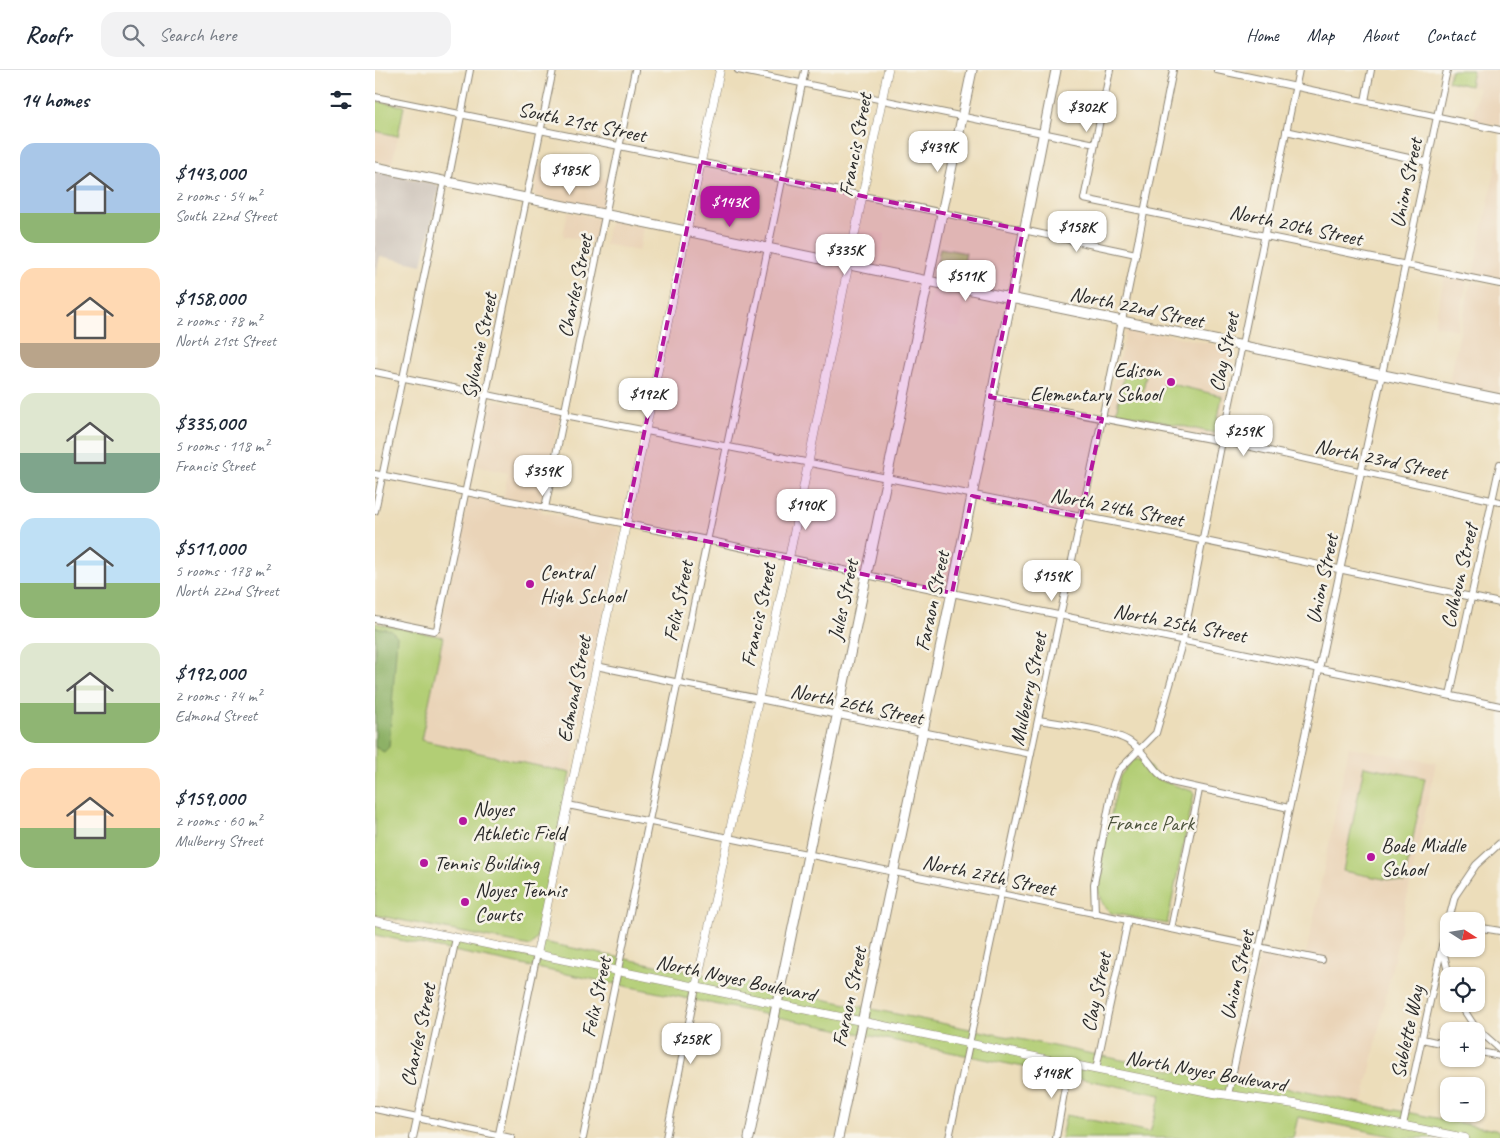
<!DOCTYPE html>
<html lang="en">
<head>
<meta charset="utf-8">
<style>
  :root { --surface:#fff; --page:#f2f2f3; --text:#1f2937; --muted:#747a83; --line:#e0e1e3; --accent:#b5179e }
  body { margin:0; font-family:Caveat,sans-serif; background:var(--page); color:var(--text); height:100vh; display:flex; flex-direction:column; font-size:19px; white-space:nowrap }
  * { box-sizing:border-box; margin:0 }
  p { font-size:16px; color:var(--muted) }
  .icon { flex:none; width:28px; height:28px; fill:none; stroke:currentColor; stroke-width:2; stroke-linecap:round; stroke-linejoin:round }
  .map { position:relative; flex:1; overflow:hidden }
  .sheet { display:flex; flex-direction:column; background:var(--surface); width:375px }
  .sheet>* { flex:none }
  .needle { width:32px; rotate:102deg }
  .fabs { position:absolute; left:1065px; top:842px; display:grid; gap:10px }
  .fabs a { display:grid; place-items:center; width:45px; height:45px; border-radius:10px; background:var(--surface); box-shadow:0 1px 4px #0004; font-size:25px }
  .price { position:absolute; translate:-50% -42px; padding:0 11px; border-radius:10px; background:#fff; color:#222; font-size:16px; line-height:32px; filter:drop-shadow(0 1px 2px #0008) }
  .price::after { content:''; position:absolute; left:50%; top:30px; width:15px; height:11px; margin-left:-8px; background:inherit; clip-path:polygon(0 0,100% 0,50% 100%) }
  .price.current { background:var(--accent); color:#fff }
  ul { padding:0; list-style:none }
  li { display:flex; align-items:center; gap:15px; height:125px; padding:0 20px }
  li span { display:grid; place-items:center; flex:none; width:140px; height:100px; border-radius:15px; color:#555 }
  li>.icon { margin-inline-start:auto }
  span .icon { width:60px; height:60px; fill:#fffc; stroke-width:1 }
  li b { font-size:21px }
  h2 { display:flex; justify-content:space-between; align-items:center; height:60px; padding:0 20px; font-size:21px }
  header { display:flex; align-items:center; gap:30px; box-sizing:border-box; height:70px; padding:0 25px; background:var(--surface); border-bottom:1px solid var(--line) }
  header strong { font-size:24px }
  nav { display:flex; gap:28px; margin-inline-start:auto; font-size:18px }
  .search { width:350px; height:45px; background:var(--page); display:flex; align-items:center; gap:12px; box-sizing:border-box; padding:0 18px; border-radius:15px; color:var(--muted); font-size:19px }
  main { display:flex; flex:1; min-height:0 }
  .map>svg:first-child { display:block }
  .built { fill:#ead4b8 }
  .industrial { fill:#ccc2b9 }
  .green { fill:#b2ce74; stroke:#6e7c50 }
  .forest { fill:#8db166; stroke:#5c6e48 }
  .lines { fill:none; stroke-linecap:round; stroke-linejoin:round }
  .minor-casing { stroke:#8c8472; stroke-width:8 }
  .tertiary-casing { stroke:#8c8472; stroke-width:9 }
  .secondary-casing { stroke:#8c8472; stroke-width:11 }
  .minor { stroke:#fff; stroke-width:6 }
  .tertiary { stroke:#fff; stroke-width:8 }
  .secondary { stroke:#fff; stroke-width:9 }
  .marked { fill:#b5179e; fill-opacity:0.2; stroke:#b5179e; stroke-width:4; stroke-dasharray:10 6; stroke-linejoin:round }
  .poi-dot { fill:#b5179e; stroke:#f7f3e8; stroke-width:2 }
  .labels { text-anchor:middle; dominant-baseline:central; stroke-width:5; stroke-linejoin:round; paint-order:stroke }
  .street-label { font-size:21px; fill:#2b2b2b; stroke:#f7f3e8 }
  .poi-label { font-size:21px; fill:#2b2b2b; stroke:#f7f3e8; text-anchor:start }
  .park-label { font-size:21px; fill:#4d543d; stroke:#f7f3e8 }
</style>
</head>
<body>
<header>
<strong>Roofr</strong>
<div class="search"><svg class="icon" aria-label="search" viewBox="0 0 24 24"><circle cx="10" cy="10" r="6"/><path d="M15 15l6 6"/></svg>Search here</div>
<nav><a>Home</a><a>Map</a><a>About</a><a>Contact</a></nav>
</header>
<main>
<section class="sheet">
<h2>14 homes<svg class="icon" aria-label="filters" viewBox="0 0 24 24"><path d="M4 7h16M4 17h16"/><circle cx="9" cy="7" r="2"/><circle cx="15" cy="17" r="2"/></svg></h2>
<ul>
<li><span style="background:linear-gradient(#a9c7e8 70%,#8fb573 0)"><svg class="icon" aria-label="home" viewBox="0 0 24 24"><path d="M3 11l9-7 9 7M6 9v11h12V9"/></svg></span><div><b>$143,000</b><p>2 rooms · 54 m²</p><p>South 22nd Street</p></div></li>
<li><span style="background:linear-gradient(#ffd9b3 75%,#b9a48a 0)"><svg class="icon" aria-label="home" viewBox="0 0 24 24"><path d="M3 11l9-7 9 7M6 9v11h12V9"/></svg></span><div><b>$158,000</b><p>2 rooms · 78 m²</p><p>North 21st Street</p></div></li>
<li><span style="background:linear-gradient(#dfe7d0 60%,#7fa58c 0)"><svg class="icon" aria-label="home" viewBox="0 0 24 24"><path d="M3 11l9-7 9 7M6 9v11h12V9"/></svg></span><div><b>$335,000</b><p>5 rooms · 118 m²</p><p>Francis Street</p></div></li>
<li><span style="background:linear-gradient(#bfe0f5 65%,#8fb573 0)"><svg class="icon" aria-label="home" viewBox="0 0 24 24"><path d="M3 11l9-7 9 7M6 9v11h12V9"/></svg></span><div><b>$511,000</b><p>5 rooms · 178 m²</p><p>North 22nd Street</p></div></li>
<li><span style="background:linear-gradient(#dfe7d0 60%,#8fb573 0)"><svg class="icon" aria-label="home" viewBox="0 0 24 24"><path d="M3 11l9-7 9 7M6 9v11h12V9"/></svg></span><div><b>$192,000</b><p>2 rooms · 74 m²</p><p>Edmond Street</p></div></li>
<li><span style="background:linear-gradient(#ffd9b3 60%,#8fb573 0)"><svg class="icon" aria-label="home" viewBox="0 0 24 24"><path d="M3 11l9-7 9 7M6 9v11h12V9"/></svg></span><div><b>$159,000</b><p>2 rooms · 60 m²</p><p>Mulberry Street</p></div></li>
</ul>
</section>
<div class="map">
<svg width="1125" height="1068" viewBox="0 0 1125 1068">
  <rect width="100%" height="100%" fill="#f7f3e8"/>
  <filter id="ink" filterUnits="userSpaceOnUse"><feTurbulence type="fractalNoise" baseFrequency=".02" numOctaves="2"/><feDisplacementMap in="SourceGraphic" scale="10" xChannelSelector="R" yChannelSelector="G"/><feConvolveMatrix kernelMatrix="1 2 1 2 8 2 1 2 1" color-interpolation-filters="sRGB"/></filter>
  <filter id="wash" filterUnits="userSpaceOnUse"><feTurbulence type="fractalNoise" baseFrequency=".0096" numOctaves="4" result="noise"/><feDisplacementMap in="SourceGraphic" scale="20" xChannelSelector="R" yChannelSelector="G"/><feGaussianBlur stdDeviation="1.12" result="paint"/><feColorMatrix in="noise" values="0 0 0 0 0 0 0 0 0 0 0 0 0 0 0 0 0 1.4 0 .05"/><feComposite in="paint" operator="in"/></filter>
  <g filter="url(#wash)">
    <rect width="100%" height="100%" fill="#ecddba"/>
    <!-- built -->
    <g class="built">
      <polygon points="1098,0 1125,0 1125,56 1097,50 1104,18 1095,16"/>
      <polygon points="0,61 23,66 17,94 0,91"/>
      <polygon points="1125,78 1125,210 1098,204"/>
      <polygon points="163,96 235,110 229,139 159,126"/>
      <polygon points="193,142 227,149 222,173 188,166"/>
      <polygon points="237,150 269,157 264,181 230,174 234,153"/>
      <polygon points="484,159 510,164 503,197 481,192 478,189"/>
      <polygon points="1070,205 1092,210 1082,260 1059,255"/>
      <polygon points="1096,211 1125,217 1125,323 1074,313"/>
      <polygon points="561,218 591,224 584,258 550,251 556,222"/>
      <polygon points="752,256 860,279 842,367 838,368 732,344"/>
      <polygon points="117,329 185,343 166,442 243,458 246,462 195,703 46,670 68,567 64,566 92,432 96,428 127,435 133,403 100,396"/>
      <polygon points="974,677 1061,693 988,1033 858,1007 886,884 891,882 930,889"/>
    </g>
    <!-- industrial -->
    <polygon class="industrial" points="0,101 61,114 64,118 47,195 5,186 0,209"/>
    <!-- green -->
    <g class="green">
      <polygon points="1076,0 1098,0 1095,16 1073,11"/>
      <polygon points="0,31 29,36 23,66 0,61"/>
      <polygon points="565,178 591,183 584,213 559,207"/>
      <polygon points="750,302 771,306 767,325 785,328 788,314 792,313 847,326 840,363 741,342"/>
      <polygon points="0,553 68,567 46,670 195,703 161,869 156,876 0,845"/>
      <path d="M759,689L769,691L787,711L817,721L819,724L792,854L736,843C728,836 723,828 723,816C724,788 737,743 743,713L745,706Z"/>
      <polygon points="989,696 1050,708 1029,813 968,801"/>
      <polygon points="0,856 164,889 168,872 845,1010 847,1005 1125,1061 1125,1068 1027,1068 923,1047 918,1068 686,1068 691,1045 775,1062 786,1025 0,865"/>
    </g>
    <!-- forest -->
    <polygon class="forest" points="0,557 16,560 22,566 14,677 9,682 0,677"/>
  </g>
  <g filter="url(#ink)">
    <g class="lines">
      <!-- minor casing -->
      <g class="minor-casing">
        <g id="minor">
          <polyline points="363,0 720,74"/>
          <polyline points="735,0 709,129 1125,214"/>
          <polyline points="842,0 1125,60"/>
          <polyline points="0,27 408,109 761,184"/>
          <polyline points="990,31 996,0"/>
          <polyline points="911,61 1052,92"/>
          <polyline points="73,112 95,0"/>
          <polyline points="0,302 191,341"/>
          <polyline points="615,327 872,376 1125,432"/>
          <polyline points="190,345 778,460 1125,533"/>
          <polyline points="0,404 332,470 533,514 1125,636"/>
          <polyline points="170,438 260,0"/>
          <polyline points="0,441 69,111"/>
          <polyline points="0,549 59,561 62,559 178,0"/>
          <polyline points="221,596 656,684"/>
          <polyline points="1075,625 1125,394"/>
          <path d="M664,650C687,654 742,660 758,674C774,686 778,704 796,712L914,738"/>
          <polyline points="193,735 947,890"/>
          <polyline points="720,844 719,814 738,715 743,701 781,663 808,570 847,371 924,0"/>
          <polyline points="1101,857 1125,861"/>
          <polyline points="796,859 824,720"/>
          <polyline points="1074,906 1067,876 1080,826 1101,795 1125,773"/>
          <polyline points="1085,934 1100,957 1125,979"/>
          <polyline points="1047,969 1074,975"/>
          <polyline points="1101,981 1125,986"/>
          <polyline points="721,999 753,850"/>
          <polyline points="853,1025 1072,0"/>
          <polyline points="0,1039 136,1068"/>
          <polyline points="1028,1055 1067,876"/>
          <polyline points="38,1068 81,868"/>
          <polyline points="123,1068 162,884"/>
          <polyline points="208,1068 430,0"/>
          <polyline points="291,1068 321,917"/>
          <polyline points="574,1068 727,349 798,0"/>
          <polyline points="681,1068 694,994"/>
        </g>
      </g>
      <!-- tertiary casing -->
      <g class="tertiary-casing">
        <g id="tertiary">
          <polyline points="0,851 694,994 839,1023 920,1034 1090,1068"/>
          <polyline points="162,884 345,0"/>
          <polyline points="321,917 414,488 513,0"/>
        </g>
      </g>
      <!-- secondary casing -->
      <g class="secondary-casing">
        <g id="secondary">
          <polyline points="0,97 1125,329"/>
          <polyline points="374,1068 597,0"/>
          <polyline points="463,1068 597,426 681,0"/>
        </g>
      </g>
      <!-- minor -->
      <use href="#minor" class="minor"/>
      <!-- tertiary -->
      <use href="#tertiary" class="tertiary"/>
      <!-- secondary -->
      <use href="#secondary" class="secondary"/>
    </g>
  </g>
  <!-- marked area -->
  <path class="marked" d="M326,92L648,160L615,327L727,349L706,447L597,426L577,523L250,454Z"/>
  <!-- markers -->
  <g class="poi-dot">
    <circle cx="796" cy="312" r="5"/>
    <circle cx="155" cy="514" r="5"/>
    <circle cx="88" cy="751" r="5"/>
    <circle cx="996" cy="787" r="5"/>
    <circle cx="49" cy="793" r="5"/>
    <circle cx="90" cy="832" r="5"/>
  </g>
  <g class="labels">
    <!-- street labels -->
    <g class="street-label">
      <text transform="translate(207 52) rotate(12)">South 21st Street</text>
      <text transform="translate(480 75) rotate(-79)">Francis Street</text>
      <text transform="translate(1031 113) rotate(-78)">Union Street</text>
      <text transform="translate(921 155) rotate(12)">North 20th Street</text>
      <text transform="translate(200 216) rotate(-78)">Charles Street</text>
      <text transform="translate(762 237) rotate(12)">North 22nd Street</text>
      <text transform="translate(104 276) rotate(-78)">Sylvanie Street</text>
      <text transform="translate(849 282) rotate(-78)">Clay Street</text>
      <text transform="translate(1006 389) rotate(12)">North 23rd Street</text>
      <text transform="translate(742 437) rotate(11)">North 24th Street</text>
      <text transform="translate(1084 506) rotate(-77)">Colhoun Street</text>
      <text transform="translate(947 509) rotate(-78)">Union Street</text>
      <text transform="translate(468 530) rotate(-78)">Jules Street</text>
      <text transform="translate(303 531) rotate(-78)">Felix Street</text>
      <text transform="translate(557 531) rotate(-78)">Faraon Street</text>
      <text transform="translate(383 545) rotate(-78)">Francis Street</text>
      <text transform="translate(805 553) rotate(11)">North 25th Street</text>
      <text transform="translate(199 619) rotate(-79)">Edmond Street</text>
      <text transform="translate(653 619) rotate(-78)">Mulberry Street</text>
      <text transform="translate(482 634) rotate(12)">North 26th Street</text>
      <text transform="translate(614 805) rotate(12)">North 27th Street</text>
      <text transform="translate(862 905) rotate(-77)">Union Street</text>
      <text transform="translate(361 908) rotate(12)">North Noyes Boulevard</text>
      <text transform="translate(721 922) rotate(-78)">Clay Street</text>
      <text transform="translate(221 927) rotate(-78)">Felix Street</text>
      <text transform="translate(474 927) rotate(-78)">Faraon Street</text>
      <text transform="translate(1032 962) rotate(-78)">Sublette Way</text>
      <text transform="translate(43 965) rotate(-78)">Charles Street</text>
      <text transform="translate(831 1001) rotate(10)">North Noyes Boulevard</text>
    </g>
    <!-- poi labels -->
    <g class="poi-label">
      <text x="786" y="300" text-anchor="end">Edison<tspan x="786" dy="24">Elementary School</tspan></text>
      <text x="165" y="502">Central<tspan x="165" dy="24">High School</tspan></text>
      <text x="98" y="739">Noyes<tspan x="98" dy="24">Athletic Field</tspan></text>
      <text x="1006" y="775">Bode Middle<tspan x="1006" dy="24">School</tspan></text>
      <text x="59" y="793">Tennis Building</text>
      <text x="100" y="820">Noyes Tennis<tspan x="100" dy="24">Courts</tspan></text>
    </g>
    <!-- park labels -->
    <g class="park-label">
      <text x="775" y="753">France Park</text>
    </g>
  </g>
</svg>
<div class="fabs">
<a><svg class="needle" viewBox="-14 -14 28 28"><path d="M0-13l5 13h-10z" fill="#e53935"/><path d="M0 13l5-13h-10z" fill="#747a83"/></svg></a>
<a><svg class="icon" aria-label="locate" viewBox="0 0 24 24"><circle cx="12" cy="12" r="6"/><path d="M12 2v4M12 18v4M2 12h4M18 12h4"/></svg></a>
<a>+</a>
<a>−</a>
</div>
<b class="price" style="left:712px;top:63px">$302K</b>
<b class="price" style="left:563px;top:103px">$439K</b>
<b class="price" style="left:195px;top:126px">$185K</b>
<b class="price current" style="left:355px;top:158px">$143K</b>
<b class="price" style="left:702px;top:183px">$158K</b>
<b class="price" style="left:470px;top:206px">$335K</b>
<b class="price" style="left:591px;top:232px">$511K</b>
<b class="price" style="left:273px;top:350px">$192K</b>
<b class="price" style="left:869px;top:387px">$259K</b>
<b class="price" style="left:168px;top:427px">$359K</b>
<b class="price" style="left:431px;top:461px">$190K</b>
<b class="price" style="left:677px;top:532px">$159K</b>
<b class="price" style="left:316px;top:995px">$258K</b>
<b class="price" style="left:677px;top:1029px">$148K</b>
</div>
</main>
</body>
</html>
